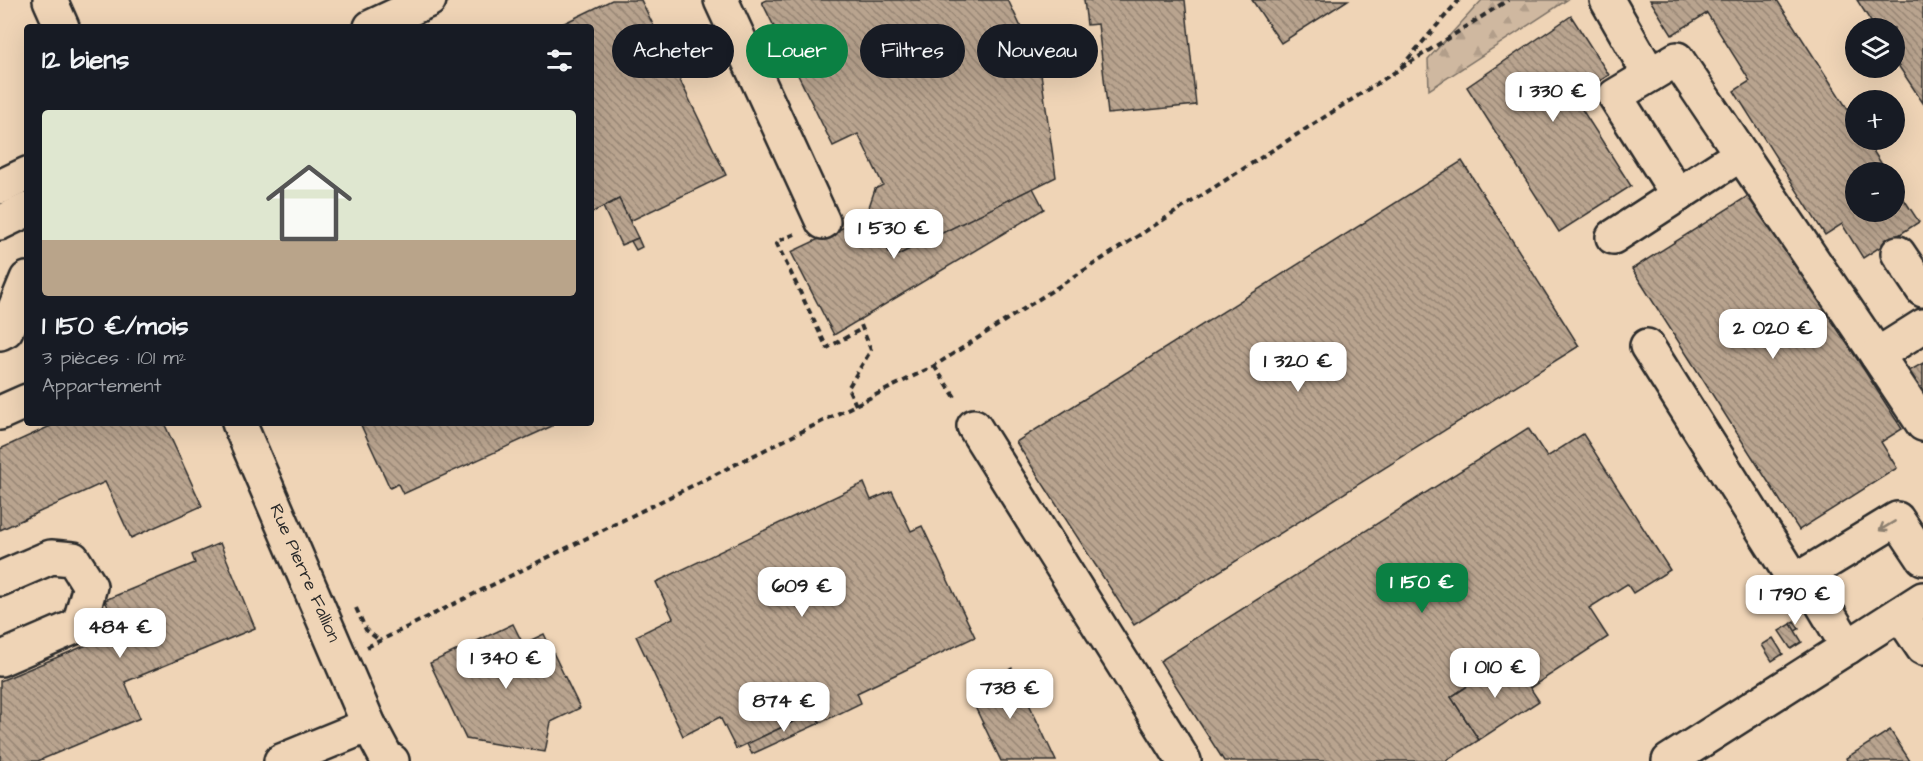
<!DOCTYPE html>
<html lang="fr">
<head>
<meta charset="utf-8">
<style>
  :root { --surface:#171b24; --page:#20242c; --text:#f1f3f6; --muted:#9ea1a6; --accent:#0b8043 }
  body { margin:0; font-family:"Architects Daughter",sans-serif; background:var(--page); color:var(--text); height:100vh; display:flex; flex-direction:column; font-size:22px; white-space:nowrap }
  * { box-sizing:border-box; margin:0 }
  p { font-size:20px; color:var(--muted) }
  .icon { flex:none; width:33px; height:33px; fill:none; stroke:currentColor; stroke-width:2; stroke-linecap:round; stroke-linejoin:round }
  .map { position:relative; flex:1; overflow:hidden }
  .side { position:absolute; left:24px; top:24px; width:570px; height:402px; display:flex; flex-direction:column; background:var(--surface); border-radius:6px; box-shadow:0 6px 24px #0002 }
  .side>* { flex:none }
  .top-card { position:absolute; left:612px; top:24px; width:570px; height:54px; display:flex; gap:12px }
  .fabs { position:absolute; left:1845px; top:18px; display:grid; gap:12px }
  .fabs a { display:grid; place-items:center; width:60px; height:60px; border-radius:50%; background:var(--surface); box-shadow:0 6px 24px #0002; font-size:30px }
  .price { position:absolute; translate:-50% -51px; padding:0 14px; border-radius:12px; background:#fff; color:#222; font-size:20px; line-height:39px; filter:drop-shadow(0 2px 3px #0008) }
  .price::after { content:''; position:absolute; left:50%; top:36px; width:18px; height:14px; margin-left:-9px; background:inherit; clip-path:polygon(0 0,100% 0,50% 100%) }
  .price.current { background:var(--accent); color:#fff }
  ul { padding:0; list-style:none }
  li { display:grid; align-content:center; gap:12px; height:318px; padding:0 18px }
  li span { display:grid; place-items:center; height:186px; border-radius:6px; color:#555 }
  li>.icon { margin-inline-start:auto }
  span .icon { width:108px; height:108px; fill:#fffc; stroke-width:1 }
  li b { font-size:26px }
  h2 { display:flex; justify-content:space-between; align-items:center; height:72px; padding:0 18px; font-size:26px }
  .chip { padding:0 21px; border-radius:27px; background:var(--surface); box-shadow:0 6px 24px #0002; font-size:21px; line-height:54px }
  .chip.current { background:var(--accent); color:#fff }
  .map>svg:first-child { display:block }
  .forest { fill:url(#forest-firs); stroke:#7d7266; stroke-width:1.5 }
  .building { fill:url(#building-back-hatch); stroke:#2b2b2b; stroke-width:1.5 }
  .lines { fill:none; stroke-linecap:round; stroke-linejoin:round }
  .minor-casing { stroke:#2b2b2b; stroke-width:38 }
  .path { stroke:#2b2b2b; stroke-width:4; stroke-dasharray:6 4.5; stroke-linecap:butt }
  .minor { stroke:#efd4b6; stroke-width:33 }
  .oneway { stroke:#8d8070 }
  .labels { text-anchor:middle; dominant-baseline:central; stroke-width:5; stroke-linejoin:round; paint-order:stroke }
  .street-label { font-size:18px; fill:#2b2b2b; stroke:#efd4b6 }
</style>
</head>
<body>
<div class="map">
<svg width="1923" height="761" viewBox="0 0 1923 761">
  <defs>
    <pattern id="forest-firs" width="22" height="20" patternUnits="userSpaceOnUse" patternTransform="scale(1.5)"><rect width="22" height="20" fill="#cfb8a0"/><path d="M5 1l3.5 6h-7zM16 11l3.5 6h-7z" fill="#b29e8a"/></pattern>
    <pattern id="building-back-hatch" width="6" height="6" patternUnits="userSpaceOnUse" patternTransform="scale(1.5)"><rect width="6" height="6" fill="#b9a48f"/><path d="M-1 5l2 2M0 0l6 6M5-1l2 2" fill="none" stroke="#978675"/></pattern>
  </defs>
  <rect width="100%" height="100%" fill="#efd4b6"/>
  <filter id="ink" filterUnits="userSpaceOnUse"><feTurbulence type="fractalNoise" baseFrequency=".0167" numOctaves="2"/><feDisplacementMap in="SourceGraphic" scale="12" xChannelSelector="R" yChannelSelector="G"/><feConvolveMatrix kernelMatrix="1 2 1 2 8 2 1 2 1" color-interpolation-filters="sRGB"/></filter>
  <g filter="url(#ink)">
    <!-- forest -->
    <polygon class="forest" points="1482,0 1567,0 1429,90 1428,59"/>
    <!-- building -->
    <g class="building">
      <polygon points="612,0 641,0 726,175 630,221 619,199 591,213 591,27 556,27"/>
      <polygon points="766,0 1008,0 1040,67 1056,177 892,258 868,210 875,189 883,185 858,134 833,146 762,2"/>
      <polygon points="1084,0 1185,0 1196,105 1108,114 1098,24 1087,25"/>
      <polygon points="1252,0 1348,0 1281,43"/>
      <polygon points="1650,0 1777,0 1856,122 1856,140 1866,140 1887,172 1856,172 1856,212 1894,212 1894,184 1919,222 1863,258 1842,224 1825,235 1734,91 1750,81 1707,13 1672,35"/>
      <polygon points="1857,0 1923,0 1923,103 1894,59 1894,28 1875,28"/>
      <polygon points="1571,16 1609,75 1574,97 1631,186 1559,232 1467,87"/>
      <polygon points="1462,161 1579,346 1134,625 1016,442"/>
      <polygon points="1033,188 1044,209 834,335 791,252 870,215 892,258"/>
      <polygon points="1751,194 1902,429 1881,442 1897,468 1799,530 1632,269"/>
      <polygon points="619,199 638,238 621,245 603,207"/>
      <polygon points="638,238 642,247 636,250 631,241"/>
      <polygon points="1923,363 1923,394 1909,371"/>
      <polygon points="57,423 164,423 202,506 131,538 105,482 0,530 0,449"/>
      <polygon points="360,423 551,423 552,426 403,494 398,484 390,488"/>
      <polygon points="1528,428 1547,457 1583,434 1670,570 1633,593 1627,584 1589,608 1608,637 1530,688 1510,658 1451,697 1479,740 1446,761 1224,761 1160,661"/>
      <polygon points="864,483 871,500 892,491 911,531 922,526 975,637 857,693 861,703 820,723 814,712 736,749 720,717 683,736 636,636 673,618 656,582"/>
      <polygon points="220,543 255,628 125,682 140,718 38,761 0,761 0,681 118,632 105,600 195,563 192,555"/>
      <polygon points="1794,621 1799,629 1795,631 1791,624"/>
      <polygon points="513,624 523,644 544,634 580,708 551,722 545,752 466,739 430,663"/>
      <polygon points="1791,624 1802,642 1791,649 1779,631"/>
      <polygon points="1773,638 1783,654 1772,661 1762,645"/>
      <polygon points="1510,658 1539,701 1479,740 1451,697"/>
      <polygon points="1012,668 1056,761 1001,761 967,690"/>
      <polygon points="814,712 820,723 752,754 747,744"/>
      <polygon points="1890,730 1910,761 1847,761 1846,758"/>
    </g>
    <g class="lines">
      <!-- minor casing -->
      <g class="minor-casing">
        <g id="minor">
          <polyline points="50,0 62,27"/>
          <polyline points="721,0 823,222"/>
          <polyline points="1607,0 1650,75"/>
          <polyline points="371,27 429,0"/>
          <polyline points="0,187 27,174"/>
          <polyline points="1678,195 1615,96 1677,59 1741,154"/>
          <polyline points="0,223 27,210"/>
          <polyline points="1613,237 1741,154 1877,355"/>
          <polyline points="1898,253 1923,290"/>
          <polyline points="1923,326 1877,355 1923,424"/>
          <polyline points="0,333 6,330 27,279"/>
          <polyline points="1647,346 1795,581 1805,575"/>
          <polyline points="0,413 27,401"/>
          <polyline points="239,423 369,725 386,757 392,761"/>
          <polyline points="974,426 1184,761"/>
          <polyline points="0,579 51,557 73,559 90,586 79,625 0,659"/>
          <polyline points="1900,614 1923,648"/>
          <polyline points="1848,647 1805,575 1897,519 1923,558"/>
          <polyline points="281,761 369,725"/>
          <polyline points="1669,761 1923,599"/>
        </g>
      </g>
      <!-- path -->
      <g class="path">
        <polyline points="1401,67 1459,0"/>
        <polyline points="795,234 776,242 827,348 863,328"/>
        <polyline points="934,366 957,400"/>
        <polyline points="856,405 848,388 871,350 859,320"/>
        <polyline points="356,608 366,630 379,640"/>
        <polyline points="367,647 934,366 1508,0"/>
      </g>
      <!-- minor -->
      <use href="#minor" class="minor"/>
    </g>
    <!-- one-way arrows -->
    <defs><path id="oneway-shaft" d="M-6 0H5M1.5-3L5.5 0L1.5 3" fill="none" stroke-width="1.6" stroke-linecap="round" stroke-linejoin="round" transform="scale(1.5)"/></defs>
    <use class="oneway" href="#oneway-shaft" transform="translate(1887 526) rotate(149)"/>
  </g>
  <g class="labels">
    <!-- street labels -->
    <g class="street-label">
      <text transform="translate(305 573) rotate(66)">Rue Pierre Fallion</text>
    </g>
  </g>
</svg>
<div class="fabs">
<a><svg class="icon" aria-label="layers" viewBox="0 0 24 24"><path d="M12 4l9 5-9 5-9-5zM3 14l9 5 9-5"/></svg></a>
<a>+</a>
<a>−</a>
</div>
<b class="price" style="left:1553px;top:123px">1 330 €</b>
<b class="price" style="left:894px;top:260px">1 530 €</b>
<b class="price" style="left:1773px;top:360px">2 020 €</b>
<b class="price" style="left:1298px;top:393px">1 320 €</b>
<b class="price current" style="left:1422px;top:614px">1 150 €</b>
<b class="price" style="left:802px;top:618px">609 €</b>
<b class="price" style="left:1795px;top:626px">1 790 €</b>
<b class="price" style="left:120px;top:659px">484 €</b>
<b class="price" style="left:506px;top:690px">1 340 €</b>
<b class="price" style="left:1495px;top:699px">1 010 €</b>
<b class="price" style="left:1010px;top:720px">738 €</b>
<b class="price" style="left:784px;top:733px">874 €</b>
<div class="top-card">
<a class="chip">Acheter</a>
<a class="chip current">Louer</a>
<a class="chip">Filtres</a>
<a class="chip">Nouveau</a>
</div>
<section class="side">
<h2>12 biens<svg class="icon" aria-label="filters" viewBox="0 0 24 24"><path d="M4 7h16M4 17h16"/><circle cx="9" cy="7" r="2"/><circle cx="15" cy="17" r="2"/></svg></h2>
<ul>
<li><span style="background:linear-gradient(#dfe7d0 70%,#b9a48a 0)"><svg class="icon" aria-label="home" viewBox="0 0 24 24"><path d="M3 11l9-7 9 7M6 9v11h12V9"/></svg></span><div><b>1 150 €/mois</b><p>3 pièces · 101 m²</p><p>Appartement</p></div></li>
</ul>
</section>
</div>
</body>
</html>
